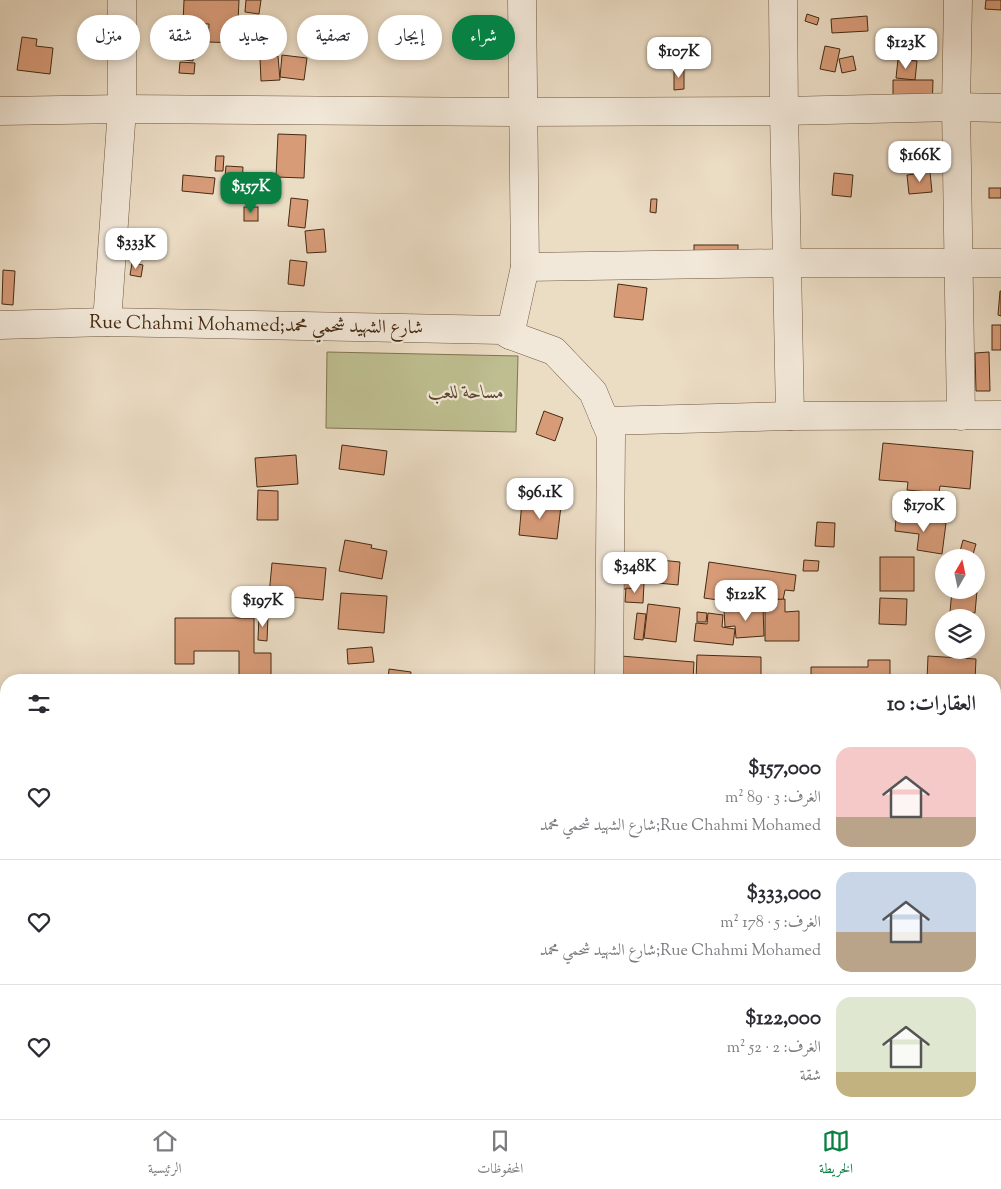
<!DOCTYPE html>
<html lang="ar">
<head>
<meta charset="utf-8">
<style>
  :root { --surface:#fff; --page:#f7f7f7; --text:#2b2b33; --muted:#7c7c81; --line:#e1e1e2; --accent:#0b8043 }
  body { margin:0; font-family:"Sorts Mill Goudy",Amiri,serif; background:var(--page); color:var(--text); direction:rtl; height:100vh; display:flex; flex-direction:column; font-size:19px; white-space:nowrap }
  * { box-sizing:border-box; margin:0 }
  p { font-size:16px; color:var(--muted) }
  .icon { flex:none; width:28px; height:28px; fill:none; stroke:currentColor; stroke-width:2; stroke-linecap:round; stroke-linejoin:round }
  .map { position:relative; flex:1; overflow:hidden; direction:ltr }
  .drawer { position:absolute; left:0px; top:674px; width:1001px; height:446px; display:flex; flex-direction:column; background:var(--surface); border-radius:20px 20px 0 0; box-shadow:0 2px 8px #0003; direction:rtl }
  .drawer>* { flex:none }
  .guide { position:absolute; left:15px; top:15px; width:500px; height:45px; direction:rtl; display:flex; gap:10px }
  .needle { width:32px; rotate:9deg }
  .tools { position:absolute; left:935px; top:549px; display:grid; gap:10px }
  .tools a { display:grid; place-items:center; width:50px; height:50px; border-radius:50%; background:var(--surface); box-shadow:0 2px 8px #0003; font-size:25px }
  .price { position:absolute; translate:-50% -42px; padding:0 11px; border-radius:10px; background:#fff; color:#222; font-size:16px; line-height:32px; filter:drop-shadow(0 1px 2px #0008) }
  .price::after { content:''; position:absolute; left:50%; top:30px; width:15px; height:11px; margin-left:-8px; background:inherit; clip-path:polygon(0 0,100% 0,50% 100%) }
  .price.current { background:var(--accent); color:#fff }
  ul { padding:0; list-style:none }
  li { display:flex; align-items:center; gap:15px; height:125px; padding:0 25px }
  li+li { border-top:1px solid var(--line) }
  li span { display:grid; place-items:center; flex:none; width:140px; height:100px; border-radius:15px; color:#555 }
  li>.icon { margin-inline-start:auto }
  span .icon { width:60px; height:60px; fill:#fffc; stroke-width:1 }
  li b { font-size:21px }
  h2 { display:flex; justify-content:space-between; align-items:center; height:60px; padding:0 25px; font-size:21px }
  .tag { padding:0 18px; border-radius:22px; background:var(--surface); box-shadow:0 2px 8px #0003; font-size:18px; line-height:45px }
  .tag.current { background:var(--accent); color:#fff }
  .dock { display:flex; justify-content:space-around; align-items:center; height:70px; border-top:1px solid var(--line); background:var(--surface); font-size:14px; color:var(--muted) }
  .dock a { display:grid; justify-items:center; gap:2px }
  .dock .current { color:var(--accent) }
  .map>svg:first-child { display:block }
  .green { fill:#bebe90; stroke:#827451 }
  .building { fill:#d79b78; stroke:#462b12 }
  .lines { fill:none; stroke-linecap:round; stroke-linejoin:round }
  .minor-casing { stroke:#6f573e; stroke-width:29 }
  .minor { stroke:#f2e8d9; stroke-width:28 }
  .labels { text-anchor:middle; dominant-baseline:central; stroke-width:4.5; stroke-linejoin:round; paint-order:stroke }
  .street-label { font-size:19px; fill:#462b12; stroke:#f2e8d9 }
  .park-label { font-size:19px; font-style:italic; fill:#5e482b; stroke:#f2e8d9 }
</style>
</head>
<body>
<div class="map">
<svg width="1001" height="1119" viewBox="0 0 1001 1119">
  <rect width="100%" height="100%" fill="#ebdcc4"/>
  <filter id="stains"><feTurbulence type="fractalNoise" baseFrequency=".004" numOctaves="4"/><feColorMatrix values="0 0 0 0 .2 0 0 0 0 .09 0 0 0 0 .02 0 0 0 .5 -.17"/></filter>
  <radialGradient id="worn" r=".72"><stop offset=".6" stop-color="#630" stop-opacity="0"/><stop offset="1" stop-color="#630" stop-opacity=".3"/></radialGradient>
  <!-- green -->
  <polygon class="green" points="327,352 518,356 516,432 326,428"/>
  <!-- building -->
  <g class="building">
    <polygon points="184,0 239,0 237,43 208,42 209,24 183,23"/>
    <polygon points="246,0 261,0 259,14 245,12"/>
    <polygon points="986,0 1001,0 1001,10 985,9"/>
    <polygon points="807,14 819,18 817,25 805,21"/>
    <polygon points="867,16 868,31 832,33 831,19"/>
    <polygon points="163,26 197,30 193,61 177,59 178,49 160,47"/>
    <polygon points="22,37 37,39 36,46 53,48 50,74 17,70"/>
    <polygon points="920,40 931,41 930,55 919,55"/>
    <polygon points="825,46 840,49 835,72 820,69"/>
    <polygon points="282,55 307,58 304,80 280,77"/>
    <polygon points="278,56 280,80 261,81 260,58"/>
    <polygon points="853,56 856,70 842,73 839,59"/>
    <polygon points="898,59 917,61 915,80 896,78"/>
    <polygon points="180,62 195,63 194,74 179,73"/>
    <polygon points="674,69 684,69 684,89 674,90"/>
    <polygon points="893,80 933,80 932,111 893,111"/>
    <polygon points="278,134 306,135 304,178 276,177"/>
    <polygon points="216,156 224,156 223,171 215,171"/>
    <polygon points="226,166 243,167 242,187 224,186"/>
    <polygon points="930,172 932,192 909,194 907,175"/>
    <polygon points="834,173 853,175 851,197 832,195"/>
    <polygon points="183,175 215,178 213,194 182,191"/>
    <rect x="989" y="188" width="12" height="10"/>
    <polygon points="291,198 308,200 305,228 288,226"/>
    <polygon points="651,199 657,199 656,213 650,212"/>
    <rect x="244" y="207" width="14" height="14"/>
    <polygon points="324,229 326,252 307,253 305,231"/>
    <rect x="694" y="245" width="44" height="15"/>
    <polygon points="290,260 307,262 304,286 288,284"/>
    <polygon points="132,263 143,265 141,277 130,275"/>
    <polygon points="3,270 15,271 13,305 2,304"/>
    <polygon points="618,284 647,288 643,320 614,317"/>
    <polygon points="1000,291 1001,291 1001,316 998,315"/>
    <rect x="992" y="325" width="9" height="25"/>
    <polygon points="989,352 990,391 976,391 975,353"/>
    <polygon points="544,411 563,418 555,441 536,434"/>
    <polygon points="883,443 973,451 970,489 940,486 939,493 907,490 908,482 879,480"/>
    <polygon points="342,445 387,451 384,475 339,469"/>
    <polygon points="296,455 298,484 257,487 255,458"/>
    <polygon points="258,490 278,491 278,520 257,520"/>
    <polygon points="522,502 561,506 557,539 519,535"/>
    <polygon points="896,517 946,523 942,554 917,550 919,534 895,531"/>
    <polygon points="817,522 835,523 834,547 815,546"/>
    <polygon points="345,540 372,545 371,548 387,551 382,579 339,571"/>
    <polygon points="963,540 976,544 972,558 959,555"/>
    <rect x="880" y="557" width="34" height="34"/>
    <polygon points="650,559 680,562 678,585 648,582"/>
    <polygon points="804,560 819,561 818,571 803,571"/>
    <polygon points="709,562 796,575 794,591 785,590 783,600 765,597 766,595 748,592 746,604 704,598"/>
    <polygon points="272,563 326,568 323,600 269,595"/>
    <polygon points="614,567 646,571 645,581 632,579 631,590 612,587"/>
    <polygon points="637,582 644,583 643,603 625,602 626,588 636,589"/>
    <polygon points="952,590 977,591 975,613 950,612"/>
    <polygon points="341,593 387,596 384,633 338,629"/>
    <polygon points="880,598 907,599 906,625 879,624"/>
    <polygon points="785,599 785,612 799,611 799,641 765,641 765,600"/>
    <polygon points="648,604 680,608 676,642 644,638"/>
    <polygon points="763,608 764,636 736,638 735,626 725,627 724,610"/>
    <polygon points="697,612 707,613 706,622 697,622"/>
    <polygon points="637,613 646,614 643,640 634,639"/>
    <polygon points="708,613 723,615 722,627 735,629 733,645 694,641 696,623 707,624"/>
    <polygon points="259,615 268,615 267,641 258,640"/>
    <polygon points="175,618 254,618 254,653 271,653 271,677 239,677 239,651 194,651 194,664 175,664"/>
    <polygon points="372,647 374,662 348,664 347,649"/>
    <polygon points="697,655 761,657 761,680 696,680"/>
    <polygon points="621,656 694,662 693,680 619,680"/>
    <polygon points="928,656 976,659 975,680 927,680"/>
    <polygon points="868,660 890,660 890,680 811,680 811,667 868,667"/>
    <polygon points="389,669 411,672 410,680 388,680"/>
    <polygon points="995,902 1001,903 1001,951 999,951 1001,937 995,937"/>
    <polygon points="995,982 1001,983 1001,1006 995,1004"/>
    <rect x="24" y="1114" width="53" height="5"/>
  </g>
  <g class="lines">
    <!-- minor casing -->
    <g class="minor-casing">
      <g id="minor">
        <polyline points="783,0 784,111 790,416"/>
        <polyline points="958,0 956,107 961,416"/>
        <polyline points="0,111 122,109 522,112 784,111 956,107 1001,108"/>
        <polyline points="525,267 787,263 1001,263"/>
        <polyline points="107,322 122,109 122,0"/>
        <polyline points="0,325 107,322 501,330 510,335 554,351 593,392 611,435 609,680"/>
        <polyline points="510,335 525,267 522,0"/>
        <polyline points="605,421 790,416 1001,415"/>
        <polyline points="0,869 6,869"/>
        <polyline points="995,869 1001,869"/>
        <polyline points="610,1114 610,1119"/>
      </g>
    </g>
    <!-- minor -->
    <use href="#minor" class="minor"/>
  </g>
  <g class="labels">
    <!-- street labels -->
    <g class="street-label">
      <text transform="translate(256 326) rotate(1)">Rue Chahmi Mohamed;شارع الشهيد شحمي محمد</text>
    </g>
    <!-- park labels -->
    <g class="park-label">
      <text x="466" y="393">مساحة للعب</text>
    </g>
  </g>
  <rect width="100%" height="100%" filter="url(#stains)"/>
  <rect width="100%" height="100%" fill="url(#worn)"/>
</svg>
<div class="tools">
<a><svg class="needle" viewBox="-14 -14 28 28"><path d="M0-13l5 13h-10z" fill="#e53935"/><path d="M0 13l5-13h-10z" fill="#7c7c81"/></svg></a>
<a><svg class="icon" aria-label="layers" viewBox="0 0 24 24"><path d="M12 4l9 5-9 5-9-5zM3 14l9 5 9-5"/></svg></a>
</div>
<b class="price" style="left:906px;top:70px">$123K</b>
<b class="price" style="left:679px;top:79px">$107K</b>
<b class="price" style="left:920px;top:183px">$166K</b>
<b class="price current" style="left:251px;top:214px">$157K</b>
<b class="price" style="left:136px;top:270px">$333K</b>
<b class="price" style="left:540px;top:520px">$96.1K</b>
<b class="price" style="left:924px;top:533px">$170K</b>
<b class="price" style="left:635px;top:594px">$348K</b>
<b class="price" style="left:746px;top:622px">$122K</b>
<b class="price" style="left:263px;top:628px">$197K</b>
<div class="guide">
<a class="tag current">شراء</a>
<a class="tag">إيجار</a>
<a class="tag">تصفية</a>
<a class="tag">جديد</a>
<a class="tag">شقة</a>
<a class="tag">منزل</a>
</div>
<section class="drawer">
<h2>العقارات: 10<svg class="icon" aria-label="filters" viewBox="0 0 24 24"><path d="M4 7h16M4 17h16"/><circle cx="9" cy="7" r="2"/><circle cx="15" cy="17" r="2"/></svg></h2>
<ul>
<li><span style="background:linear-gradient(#f6c9c9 70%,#b9a48a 0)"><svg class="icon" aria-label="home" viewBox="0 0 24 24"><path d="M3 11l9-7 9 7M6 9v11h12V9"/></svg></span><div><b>$157,000</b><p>الغرف: 3 · 89 m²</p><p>Rue Chahmi Mohamed;شارع الشهيد شحمي محمد</p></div><svg class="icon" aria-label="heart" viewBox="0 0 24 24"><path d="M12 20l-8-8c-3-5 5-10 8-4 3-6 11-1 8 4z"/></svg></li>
<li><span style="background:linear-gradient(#c9d6e8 60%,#b9a48a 0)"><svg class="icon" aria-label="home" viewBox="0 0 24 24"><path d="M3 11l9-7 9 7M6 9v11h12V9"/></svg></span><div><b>$333,000</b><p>الغرف: 5 · 178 m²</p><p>Rue Chahmi Mohamed;شارع الشهيد شحمي محمد</p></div><svg class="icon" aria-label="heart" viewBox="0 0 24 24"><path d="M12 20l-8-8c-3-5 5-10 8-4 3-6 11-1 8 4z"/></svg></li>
<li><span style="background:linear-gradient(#dfe7d0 75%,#c2b280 0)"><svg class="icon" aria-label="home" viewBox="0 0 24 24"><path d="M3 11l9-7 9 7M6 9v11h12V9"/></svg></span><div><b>$122,000</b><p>الغرف: 2 · 52 m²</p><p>شقة</p></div><svg class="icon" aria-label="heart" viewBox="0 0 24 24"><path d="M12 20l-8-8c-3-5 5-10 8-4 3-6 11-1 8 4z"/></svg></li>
</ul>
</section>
</div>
<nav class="dock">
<a class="current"><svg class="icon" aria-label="map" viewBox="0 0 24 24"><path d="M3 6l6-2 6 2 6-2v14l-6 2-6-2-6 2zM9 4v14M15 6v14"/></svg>الخريطة</a>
<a><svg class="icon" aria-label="saved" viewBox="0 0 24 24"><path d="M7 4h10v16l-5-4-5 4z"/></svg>المحفوظات</a>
<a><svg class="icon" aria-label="home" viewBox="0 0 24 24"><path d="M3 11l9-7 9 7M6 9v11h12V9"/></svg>الرئيسية</a>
</nav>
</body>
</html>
